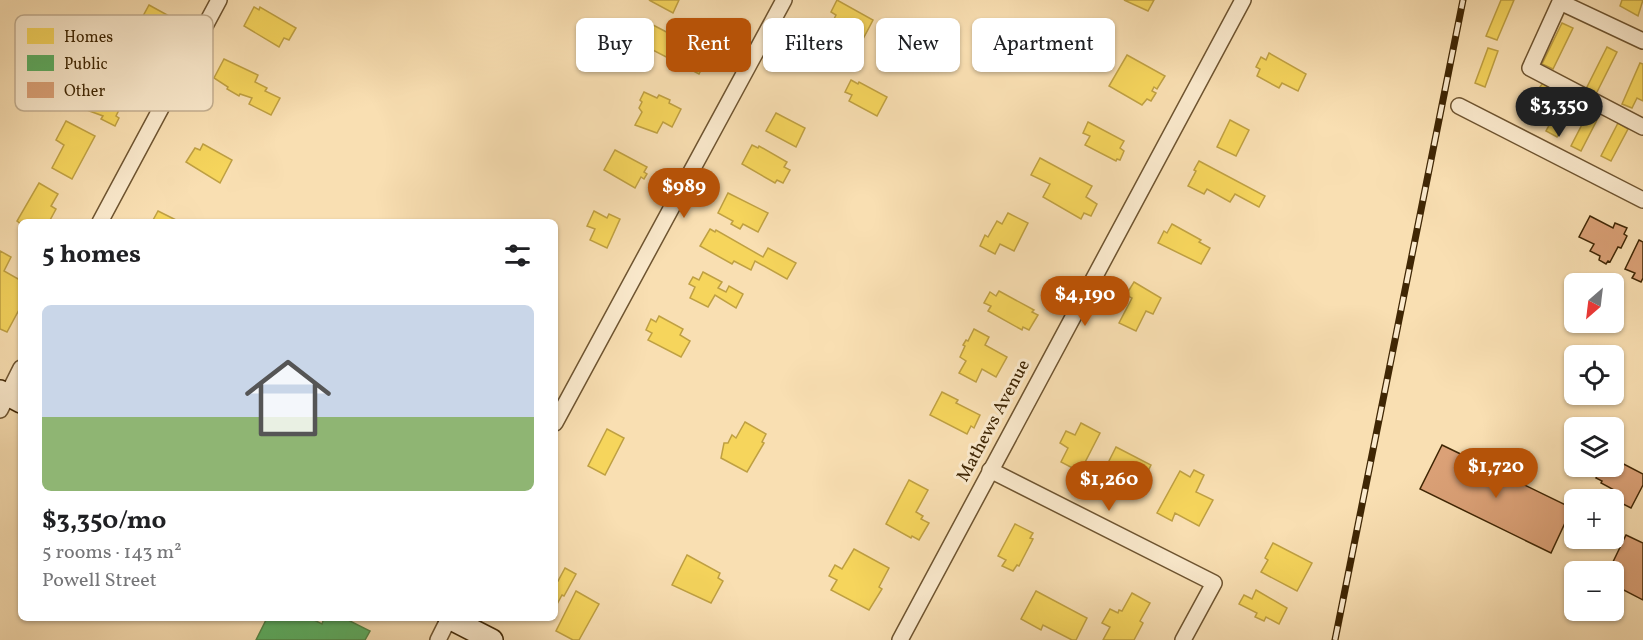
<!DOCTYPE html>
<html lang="en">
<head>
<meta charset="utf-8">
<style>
  :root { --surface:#fff; --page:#f2f2f2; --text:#202124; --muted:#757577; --accent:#b45309 }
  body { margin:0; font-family:Vollkorn,serif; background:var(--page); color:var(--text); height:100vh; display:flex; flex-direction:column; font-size:22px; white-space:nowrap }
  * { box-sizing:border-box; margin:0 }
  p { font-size:20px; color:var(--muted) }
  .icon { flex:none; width:33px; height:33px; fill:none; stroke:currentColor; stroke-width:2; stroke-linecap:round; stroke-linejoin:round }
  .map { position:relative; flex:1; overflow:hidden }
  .sheet { position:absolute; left:18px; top:219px; width:540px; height:402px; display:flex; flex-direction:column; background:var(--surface); border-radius:9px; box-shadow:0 2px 4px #0004 }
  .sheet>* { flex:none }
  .top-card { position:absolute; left:576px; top:18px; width:570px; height:54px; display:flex; gap:12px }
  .needle { width:39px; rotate:208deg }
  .tools { position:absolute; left:1564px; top:273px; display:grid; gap:12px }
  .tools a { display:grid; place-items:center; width:60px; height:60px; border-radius:9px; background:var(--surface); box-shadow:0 2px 4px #0004; font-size:30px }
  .price { position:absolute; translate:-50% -51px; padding:0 14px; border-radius:21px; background:var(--accent); color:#fff; font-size:20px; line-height:39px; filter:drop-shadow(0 2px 3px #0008) }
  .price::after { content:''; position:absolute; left:50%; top:36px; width:18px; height:14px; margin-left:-9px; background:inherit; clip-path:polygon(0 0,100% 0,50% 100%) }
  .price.on { background:#222; color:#fff }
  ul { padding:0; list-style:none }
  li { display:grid; align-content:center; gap:12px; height:318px; padding:0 24px }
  li span { display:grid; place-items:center; height:186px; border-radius:9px; color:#555 }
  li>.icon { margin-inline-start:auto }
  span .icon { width:108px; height:108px; fill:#fffc; stroke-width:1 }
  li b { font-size:26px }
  h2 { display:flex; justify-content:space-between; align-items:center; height:72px; padding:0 24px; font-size:26px }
  .pill { padding:0 21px; border-radius:9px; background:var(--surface); box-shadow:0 2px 4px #0004; font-size:21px; line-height:54px }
  .pill.on { background:var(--accent); color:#fff }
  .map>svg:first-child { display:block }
  .homes { fill:#f6d55c; stroke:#bfa042; stroke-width:1.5 }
  .public { fill:#5aae61; stroke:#528545; stroke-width:1.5 }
  .building { fill:#dba177; stroke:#3f2604; stroke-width:1.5 }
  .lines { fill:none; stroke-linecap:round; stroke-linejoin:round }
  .street-casing { stroke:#6e5430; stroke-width:18 }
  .secondary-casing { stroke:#3f2604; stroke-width:24 }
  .street { stroke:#fbeacd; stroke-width:15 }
  .secondary { stroke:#fbeacd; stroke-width:21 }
  .rail-casing { stroke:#3f2604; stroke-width:7 }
  .rail { stroke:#fbeacd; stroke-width:4.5; stroke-dasharray:14; stroke-linecap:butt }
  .labels { text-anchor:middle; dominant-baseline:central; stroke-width:6; stroke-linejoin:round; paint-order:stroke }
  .street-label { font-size:18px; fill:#3f2604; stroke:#fbeacd }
  .key { fill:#fbeacd; stroke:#c3af91; stroke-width:1.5 }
  .key-label { font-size:16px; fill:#3f2604 }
</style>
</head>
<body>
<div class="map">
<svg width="1643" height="640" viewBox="0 0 1643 640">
  <rect width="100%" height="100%" fill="#f9dfb2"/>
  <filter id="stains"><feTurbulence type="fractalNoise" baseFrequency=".00333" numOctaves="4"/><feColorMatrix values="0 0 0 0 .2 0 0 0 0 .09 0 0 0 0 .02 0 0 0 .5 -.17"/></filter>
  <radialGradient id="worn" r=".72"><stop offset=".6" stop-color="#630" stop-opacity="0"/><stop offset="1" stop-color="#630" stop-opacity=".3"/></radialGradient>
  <!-- homes -->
  <g class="homes">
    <polygon points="649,0 679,0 673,13"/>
    <polygon points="837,0 873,20 863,39 832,23 836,15 831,12"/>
    <polygon points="1124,0 1154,0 1148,11"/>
    <polygon points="1501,0 1514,0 1497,40 1486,36"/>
    <polygon points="1622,0 1643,0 1638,16 1620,6"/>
    <polygon points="149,5 171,17 147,61 111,39 122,19 137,27"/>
    <polygon points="254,7 259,10 260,7 296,28 289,40 284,38 279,47 244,26"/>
    <polygon points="1562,23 1573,28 1553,69 1542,64"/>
    <polygon points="653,25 709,54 699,74 643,45"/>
    <polygon points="1607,47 1617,52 1596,94 1586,89"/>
    <polygon points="1488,48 1498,51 1485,87 1475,83"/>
    <polygon points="1269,53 1306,74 1298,91 1282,83 1279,88 1257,76 1260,69 1256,67 1261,57 1266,60"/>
    <polygon points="1127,55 1165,76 1157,89 1154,87 1152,91 1156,93 1151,101 1147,99 1142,105 1109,86"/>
    <polygon points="224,59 258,75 255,82 267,88 265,91 280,98 271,115 249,104 252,98 240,94 239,96 227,89 228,87 214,78"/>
    <polygon points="1640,63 1643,64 1643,101 1637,98 1632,108 1622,104"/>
    <polygon points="99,79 110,84 108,90 125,98 116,116 119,118 115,126 101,119 103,116 84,109 86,104 81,102 87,88 93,91"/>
    <polygon points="851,80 858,84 859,82 887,97 877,116 849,101 852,95 845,92"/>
    <polygon points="1543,83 1549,88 1525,118 1519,114"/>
    <polygon points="644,92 657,98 659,95 670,100 669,103 681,109 672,127 663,122 657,133 635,125 642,112 639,108 642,102 640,100"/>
    <polygon points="1565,96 1576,101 1557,137 1546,131"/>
    <polygon points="1589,111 1599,116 1581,151 1571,146"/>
    <polygon points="776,113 805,128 796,147 766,131"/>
    <polygon points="1230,120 1249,130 1236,156 1217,147"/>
    <polygon points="66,121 95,136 72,179 52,168 64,145 56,140"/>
    <polygon points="1088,122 1124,141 1120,148 1124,151 1120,160 1117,159 1116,161 1085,145 1090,136 1083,133"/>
    <polygon points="1618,123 1628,129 1611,161 1601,156"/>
    <polygon points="203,144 232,160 220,183 186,162 195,148 200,150"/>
    <polygon points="752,145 758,148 759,146 787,162 784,167 790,170 783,183 777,180 775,183 742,164"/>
    <polygon points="615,150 647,167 644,172 647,174 644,179 641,177 635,188 604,170"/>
    <polygon points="1040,158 1092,186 1086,197 1097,204 1091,216 1084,213 1081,219 1043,197 1050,184 1031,175"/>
    <polygon points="1199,161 1265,196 1259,207 1235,194 1230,202 1207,189 1204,194 1188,186 1196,171 1194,170"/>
    <polygon points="39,183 58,194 51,206 56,209 49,222 21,222 21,224 17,221"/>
    <polygon points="728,193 768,213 758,232 743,224 740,229 731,224 733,221 718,213"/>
    <polygon points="158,211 180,222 152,222"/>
    <polygon points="594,211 607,218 609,214 620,219 607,248 590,240 595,229 587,226"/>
    <polygon points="1008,213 1028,223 1014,251 1000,244 995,254 980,246 985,235 988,237 997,221 1002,224"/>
    <polygon points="1172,224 1201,240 1199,242 1210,248 1201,264 1158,243 1164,231 1167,233"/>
    <polygon points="710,229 715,232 716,230 763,257 768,248 796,263 787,279 755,261 751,270 734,261 732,264 700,246"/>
    <polygon points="0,251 11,257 4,271 18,279 21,274 21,306 7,332 0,329"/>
    <polygon points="703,272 722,282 718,288 726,292 729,286 743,294 736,308 715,295 708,307 690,298 695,287 689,284 693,277 699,280"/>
    <polygon points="1134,282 1161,298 1153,314 1146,311 1136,331 1119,323 1132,298 1126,295"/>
    <polygon points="999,291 1034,310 1032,312 1038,315 1029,330 1023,327 1022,330 988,311 991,306 984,303 990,292 996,296"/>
    <polygon points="659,316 683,329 680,335 690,341 681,357 648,340 652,333 646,330 651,319 656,322"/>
    <polygon points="974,329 989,337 985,345 1007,357 996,377 982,369 976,382 959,373 966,361 960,357 965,346 963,345 966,340 968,341"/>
    <polygon points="942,392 958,400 956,403 980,415 974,428 971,426 967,434 930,415"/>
    <polygon points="745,422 766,434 762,442 764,443 747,472 721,458 724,443 728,443 732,435 736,438"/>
    <polygon points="1081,423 1100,433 1080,472 1061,462 1068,448 1060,443 1066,431 1075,435"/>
    <polygon points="607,429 624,438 605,475 588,466"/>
    <polygon points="1116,447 1151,465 1138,491 1127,485 1123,494 1099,481"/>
    <polygon points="1194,470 1204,475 1196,492 1213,500 1199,526 1175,513 1172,521 1157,513 1180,471 1190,477"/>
    <polygon points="909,480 928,490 916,512 923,516 921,519 929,523 919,540 912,536 911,538 886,524"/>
    <polygon points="1015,524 1033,533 1030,538 1033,539 1019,566 1017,565 1013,571 1002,566 1006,560 998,556"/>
    <polygon points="1273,543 1312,563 1297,591 1261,572 1268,560 1265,558"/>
    <polygon points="854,549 889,568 879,587 882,589 869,610 831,590 837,580 829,576 835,565 842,569"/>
    <polygon points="687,555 720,573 718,578 723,581 711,603 672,585"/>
    <polygon points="565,568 576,574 564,596 562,595 555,608 555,580 558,581"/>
    <polygon points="1256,590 1287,608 1279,624 1266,617 1264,621 1255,617 1257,613 1239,604 1244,595 1252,599"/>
    <polygon points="576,591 599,604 579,640 573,640 556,631"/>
    <polygon points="1036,591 1087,618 1076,640 1072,640 1043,625 1041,630 1021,619"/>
    <polygon points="1132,593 1150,603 1140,621 1143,623 1134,640 1103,640 1110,627 1102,623 1110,609 1118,613 1119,610 1122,611"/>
  </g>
  <!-- public -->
  <polygon class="public" points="267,618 310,618 322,624 324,618 344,618 370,631 365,640 256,640"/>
  <!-- building -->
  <g class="building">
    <polygon points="1590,216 1613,228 1615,223 1627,228 1624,234 1627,236 1621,248 1618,247 1610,262 1608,261 1606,264 1599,260 1600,256 1590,251 1594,244 1579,237"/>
    <polygon points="1639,240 1643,242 1643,278 1641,282 1632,278 1635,273 1625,269"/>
    <polygon points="1442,445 1572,508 1551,553 1420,489"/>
    <polygon points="1614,459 1643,474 1643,485 1631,508 1615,500 1618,492 1601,483 1602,481 1596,478 1602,466 1614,466"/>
    <polygon points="1626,535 1643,543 1643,600 1614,585 1614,572 1605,572 1608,566 1610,568"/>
  </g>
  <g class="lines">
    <!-- street casing -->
    <g class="street-casing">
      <g id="street">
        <polyline points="1643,41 1560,2 1530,68 1643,127"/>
        <polyline points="1459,106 1643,200"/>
        <polyline points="100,222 219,0"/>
        <polyline points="0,410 21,368"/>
        <polyline points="555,423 784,0"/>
        <polyline points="990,470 1214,583 1183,640"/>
        <polyline points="438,640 449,618"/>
        <polyline points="900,640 1243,0"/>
      </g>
    </g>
    <!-- secondary casing -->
    <g class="secondary-casing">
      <g id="secondary">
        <polyline points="0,391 21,402"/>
        <polyline points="449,618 492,640"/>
      </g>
    </g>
    <!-- street -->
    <use href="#street" class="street"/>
    <!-- secondary -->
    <use href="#secondary" class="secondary"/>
    <!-- rail casing -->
    <g class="rail-casing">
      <polyline id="rail" points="1335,640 1463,0"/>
    </g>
    <!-- rail -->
    <use href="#rail" class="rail"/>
  </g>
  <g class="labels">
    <!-- street labels -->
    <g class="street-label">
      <text transform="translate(994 421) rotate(-62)">Mathews Avenue</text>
    </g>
  </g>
  <!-- legend -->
  <rect x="15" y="15" width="198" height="96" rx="9" class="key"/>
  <rect x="27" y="28" width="27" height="16" fill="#f6d55c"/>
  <rect x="27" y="55" width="27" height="16" fill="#5aae61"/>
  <rect x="27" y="82" width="27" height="16" fill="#dba177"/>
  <g class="key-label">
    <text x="64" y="42">Homes</text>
    <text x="64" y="69">Public</text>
    <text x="64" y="96">Other</text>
  </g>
  <rect width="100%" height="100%" filter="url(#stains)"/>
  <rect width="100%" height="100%" fill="url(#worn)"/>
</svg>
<div class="tools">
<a><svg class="needle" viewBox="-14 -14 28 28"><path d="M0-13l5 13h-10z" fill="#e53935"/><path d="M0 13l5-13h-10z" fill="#757577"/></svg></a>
<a><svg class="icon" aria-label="locate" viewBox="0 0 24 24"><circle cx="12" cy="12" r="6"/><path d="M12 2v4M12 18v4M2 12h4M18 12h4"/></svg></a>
<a><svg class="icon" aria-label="layers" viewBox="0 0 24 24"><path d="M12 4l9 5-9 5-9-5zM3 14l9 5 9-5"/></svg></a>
<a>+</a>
<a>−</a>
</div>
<b class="price on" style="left:1559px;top:138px">$3,350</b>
<b class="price" style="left:684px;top:219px">$989</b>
<b class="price" style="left:1085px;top:327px">$4,190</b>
<b class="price" style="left:1496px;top:499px">$1,720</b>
<b class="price" style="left:1109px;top:512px">$1,260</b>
<div class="top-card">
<a class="pill">Buy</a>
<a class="pill on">Rent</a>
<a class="pill">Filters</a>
<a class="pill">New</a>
<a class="pill">Apartment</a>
</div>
<section class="sheet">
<h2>5 homes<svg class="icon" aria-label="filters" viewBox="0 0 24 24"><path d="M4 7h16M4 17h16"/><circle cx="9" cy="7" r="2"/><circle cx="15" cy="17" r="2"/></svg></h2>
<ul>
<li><span style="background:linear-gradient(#c9d6e8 60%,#8fb573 0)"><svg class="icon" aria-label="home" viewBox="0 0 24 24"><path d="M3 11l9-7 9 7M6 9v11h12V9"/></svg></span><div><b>$3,350/mo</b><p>5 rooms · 143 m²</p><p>Powell Street</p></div></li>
</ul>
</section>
</div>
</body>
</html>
